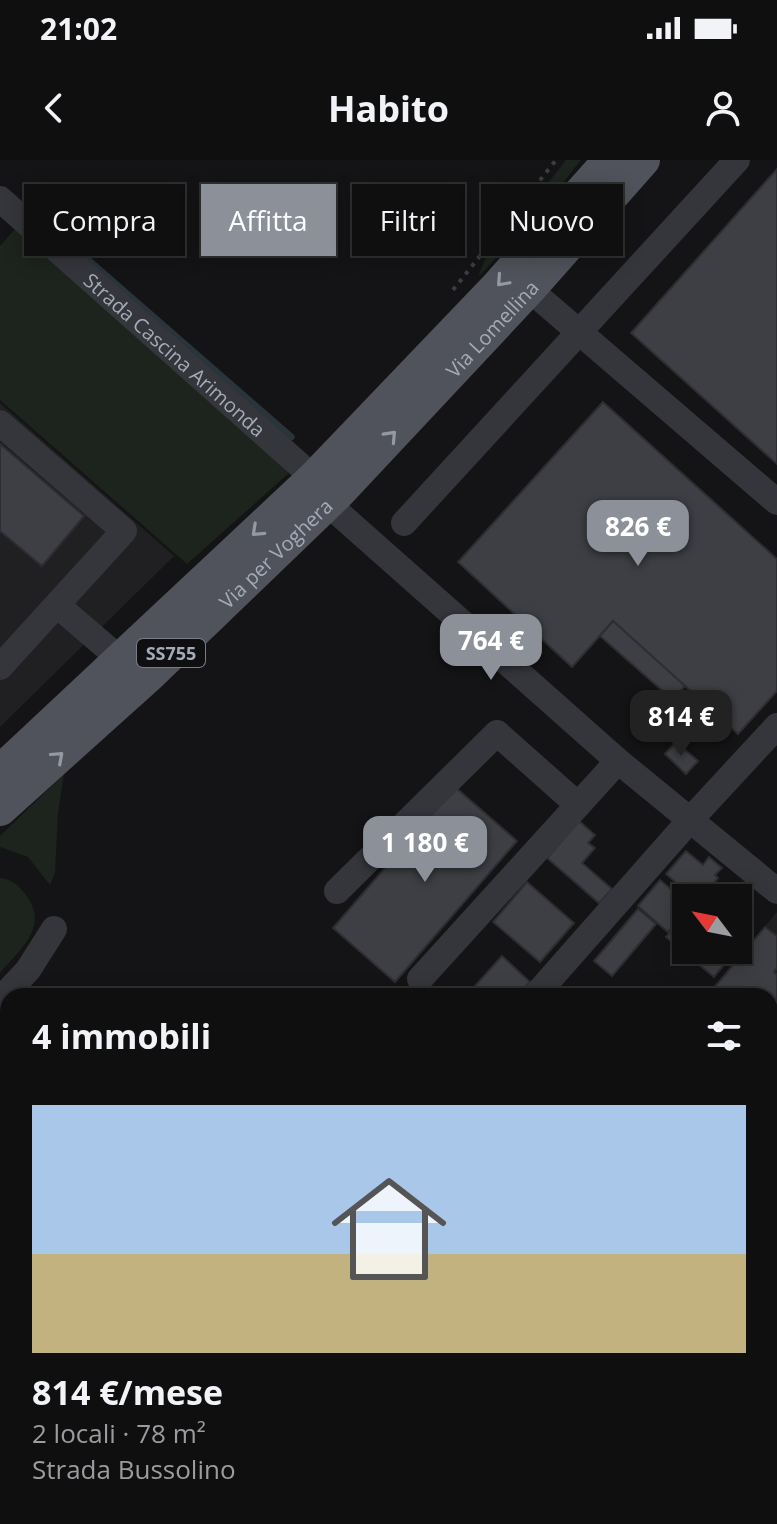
<!DOCTYPE html>
<html lang="it">
<head>
<meta charset="utf-8">
<style>
  :root { --surface:#0f0f10; --page:#1d1d1e; --text:#f1f3f6; --muted:#9b9c9f; --line:#2f2f30; --accent:#8c9099 }
  body { margin:0; font-family:"Open Sans",sans-serif; background:var(--page); color:var(--text); height:100vh; display:flex; flex-direction:column; font-size:30px; white-space:nowrap }
  * { box-sizing:border-box; margin:0 }
  p { font-size:26px; color:var(--muted) }
  .icon { flex:none; width:44px; height:44px; fill:none; stroke:currentColor; stroke-width:2; stroke-linecap:round; stroke-linejoin:round }
  .map { position:relative; flex:1; overflow:hidden }
  .panel { position:absolute; left:0px; top:828px; width:778px; height:536px; display:flex; flex-direction:column; background:var(--surface); border-radius:24px 24px 0 0; box-shadow:0 4px 20px #0003,0 0 0 2px var(--line) }
  .panel>* { flex:none }
  .hud { position:absolute; left:24px; top:24px; width:730px; height:72px; display:flex; gap:16px }
  .needle { width:52px; rotate:302deg }
  .tools { position:absolute; left:672px; top:724px; display:grid; gap:16px }
  .tools a { display:grid; place-items:center; width:80px; height:80px; border-radius:0px; background:var(--surface); box-shadow:0 4px 20px #0003,0 0 0 2px var(--line); font-size:40px }
  .price { position:absolute; translate:-50% -68px; padding:0 18px; border-radius:16px; background:var(--accent); color:#fff; font-size:26px; line-height:52px; filter:drop-shadow(0 2px 4px #0008) }
  .price::after { content:''; position:absolute; left:50%; top:48px; width:24px; height:18px; margin-left:-12px; background:inherit; clip-path:polygon(0 0,100% 0,50% 100%) }
  .price.active { background:#222; color:#fff }
  ul { padding:0; list-style:none }
  li { display:grid; align-content:center; gap:16px; height:424px; padding:0 32px }
  li+li { border-top:2px solid var(--line) }
  li span { display:grid; place-items:center; height:248px; border-radius:0px; color:#555 }
  li>.icon { margin-inline-start:auto }
  span .icon { width:144px; height:144px; fill:#fffc; stroke-width:1 }
  li b { font-size:34px }
  h2 { display:flex; justify-content:space-between; align-items:center; height:96px; padding:0 32px; font-size:34px }
  .pill { padding:0 28px; border-radius:0px; background:var(--surface); box-shadow:0 4px 20px #0003,0 0 0 2px var(--line); font-size:28px; line-height:72px }
  .pill.active { background:var(--accent); color:#fff }
  .status { display:flex; justify-content:space-between; align-items:center; height:56px; padding:0 40px; background:var(--surface); direction:ltr }
  .status svg { height:22px; fill:currentColor }
  header { display:flex; justify-content:space-between; align-items:center; height:104px; padding:0 32px; background:var(--surface); font-size:36px; font-weight:700 }
  .map>svg:first-child { display:block }
  .built { fill:#202023 }
  .green { fill:#1c241d }
  .lines { fill:none; stroke-linecap:round; stroke-linejoin:round }
  .stream { stroke:#29343b; stroke-width:7 }
  .building { fill:#3e3f44; stroke:#2e2e32; stroke-width:2 }
  .path { stroke:#3b3d43; stroke-width:4; stroke-dasharray:4 6; stroke-linecap:butt }
  .minor { stroke:#35363b; stroke-width:26 }
  .major { stroke:#50535b; stroke-width:34 }
  .oneway { stroke:#9399a5 }
  .labels { text-anchor:middle; dominant-baseline:central; stroke-width:6; stroke-linejoin:round; paint-order:stroke }
  .shield { fill:#0f0f11; stroke:#777c86; stroke-width:2 }
  .shield-label { font-size:18px; font-weight:bold; fill:#a4abb8 }
  .street-label { font-size:20px; fill:#a4abb8; stroke:#0f0f11 }
</style>
</head>
<body>
<div class="status"><b>21:02</b><svg viewBox="0 0 49 12"><path d="M0 12V9h3v3zM5 12V6h3v6zM10 12V3h3v9zM15 12V0h3v12zM26 1h20v11H26zM47 4h2v5h-2z"/></svg></div>
<header><svg class="icon" aria-label="back" viewBox="0 0 24 24"><path d="M15 5l-7 7 7 7"/></svg>Habito<svg class="icon" aria-label="person" viewBox="0 0 24 24"><circle cx="12" cy="8" r="4"/><path d="M4 21q1-7 8-7t8 7"/></svg></header>
<div class="map">
<svg width="777" height="1364" viewBox="0 0 777 1364">
  <rect width="100%" height="100%" fill="#141416"/>
  <!-- built -->
  <g class="built">
    <polygon points="0,243 174,396 0,567"/>
    <polygon points="777,752 777,1150 770,1159 770,836 706,836"/>
  </g>
  <!-- green -->
  <g class="green">
    <polygon points="566,0 581,0 539,53 478,117 486,97 513,68"/>
    <polygon points="21,62 289,313 187,404 0,240 0,86"/>
    <polygon points="64,614 58,653 55,713 50,725 28,697 0,687 0,676"/>
    <path d="M0,718C12,719 19,726 26,735C50,767 20,789 0,813Z"/>
  </g>
  <g class="lines">
    <!-- stream -->
    <polyline class="stream" points="56,72 291,277"/>
  </g>
  <!-- building -->
  <g class="building">
    <polygon points="777,9 777,304 631,173"/>
    <polygon points="603,242 777,399 777,531 738,574 613,461 572,507 458,402"/>
    <polygon points="0,284 84,356 42,406 0,371"/>
    <polygon points="613,461 685,526 673,540 600,476"/>
    <polygon points="676,582 698,601 686,614 665,594"/>
    <polygon points="455,627 517,681 395,822 333,768"/>
    <polygon points="579,661 595,675 588,683 595,688 582,703 612,729 599,743 547,698"/>
    <polygon points="686,691 703,705 709,697 722,708 715,715 718,718 702,738 694,738 666,714"/>
    <polygon points="660,720 686,742 686,751 668,772 638,746"/>
    <polygon points="527,722 574,763 540,802 493,762"/>
    <polygon points="638,749 656,764 612,816 594,801"/>
    <polygon points="686,754 686,790 736,790 714,817 666,777"/>
    <polygon points="765,767 777,776 777,808 774,812 777,815 777,867 770,861 770,836 707,836"/>
    <polygon points="502,796 530,822 517,836 466,836"/>
    <polygon points="770,920 777,925 777,984 770,978"/>
    <polygon points="770,1021 777,1027 777,1082 770,1076"/>
  </g>
  <g class="lines">
    <!-- path -->
    <polyline class="path" points="453,130 556,0"/>
    <!-- minor -->
    <g class="minor">
      <path id="s1" d="M0,39L314,318"/>
      <polyline points="529,129 777,342"/>
      <polyline points="0,263 124,371 0,507"/>
      <polyline points="327,343 618,601 777,731"/>
      <polyline points="404,363 737,0"/>
      <polyline points="57,445 120,499"/>
      <polyline points="337,731 497,573 578,645"/>
      <polyline points="420,819 618,601"/>
      <polyline points="535,836 691,659 777,566"/>
      <polyline points="0,840 28,810 54,769"/>
      <polyline points="770,1171 777,1163"/>
      <polyline points="70,1364 77,1356"/>
    </g>
    <!-- major -->
    <g class="major">
      <polyline points="0,612 314,318 496,128 610,0"/>
      <path id="s2" d="M0,649L150,514L338,333L529,129L643,0"/>
    </g>
  </g>
  <!-- one-way arrows -->
  <defs><path id="oneway-chevron" d="M-2-3.5L2.5 0L-2 3.5" fill="none" stroke-width="1.6" stroke-linecap="round" stroke-linejoin="round" transform="scale(2)"/></defs>
  <g class="oneway">
    <use href="#oneway-chevron" transform="translate(502 121) rotate(132)"/>
    <use href="#oneway-chevron" transform="translate(391 276) rotate(-47)"/>
    <use href="#oneway-chevron" transform="translate(257 371) rotate(137)"/>
    <use href="#oneway-chevron" transform="translate(58 597) rotate(-42)"/>
  </g>
  <g class="labels">
    <!-- shield labels -->
    <rect class="shield" x="137" y="479" width="68" height="28" rx="6"/>
    <g class="shield-label">
      <text x="171" y="493">SS755</text>
    </g>
    <!-- street labels -->
    <g class="street-label">
      <text stroke="none"><textPath href="#s2" startOffset="688">Via Lomellina</textPath></text>
      <text stroke="none"><textPath href="#s1" startOffset="234">Strada Cascina Arimonda</textPath></text>
      <text stroke="none"><textPath href="#s2" startOffset="376">Via per Voghera</textPath></text>
    </g>
  </g>
</svg>
<div class="tools">
<a><svg class="needle" viewBox="-14 -14 28 28"><path d="M0-13l5 13h-10z" fill="#e53935"/><path d="M0 13l5-13h-10z" fill="#9b9c9f"/></svg></a>
</div>
<b class="price" style="left:638px;top:408px">826 €</b>
<b class="price" style="left:491px;top:522px">764 €</b>
<b class="price active" style="left:681px;top:598px">814 €</b>
<b class="price" style="left:425px;top:724px">1 180 €</b>
<div class="hud">
<a class="pill">Compra</a>
<a class="pill active">Affitta</a>
<a class="pill">Filtri</a>
<a class="pill">Nuovo</a>
</div>
<section class="panel">
<h2>4 immobili<svg class="icon" aria-label="filters" viewBox="0 0 24 24"><path d="M4 7h16M4 17h16"/><circle cx="9" cy="7" r="2"/><circle cx="15" cy="17" r="2"/></svg></h2>
<ul>
<li><span style="background:linear-gradient(#a9c7e8 60%,#c2b280 0)"><svg class="icon" aria-label="home" viewBox="0 0 24 24"><path d="M3 11l9-7 9 7M6 9v11h12V9"/></svg></span><div><b>814 €/mese</b><p>2 locali · 78 m²</p><p>Strada Bussolino</p></div></li>
</ul>
</section>
</div>
</body>
</html>
